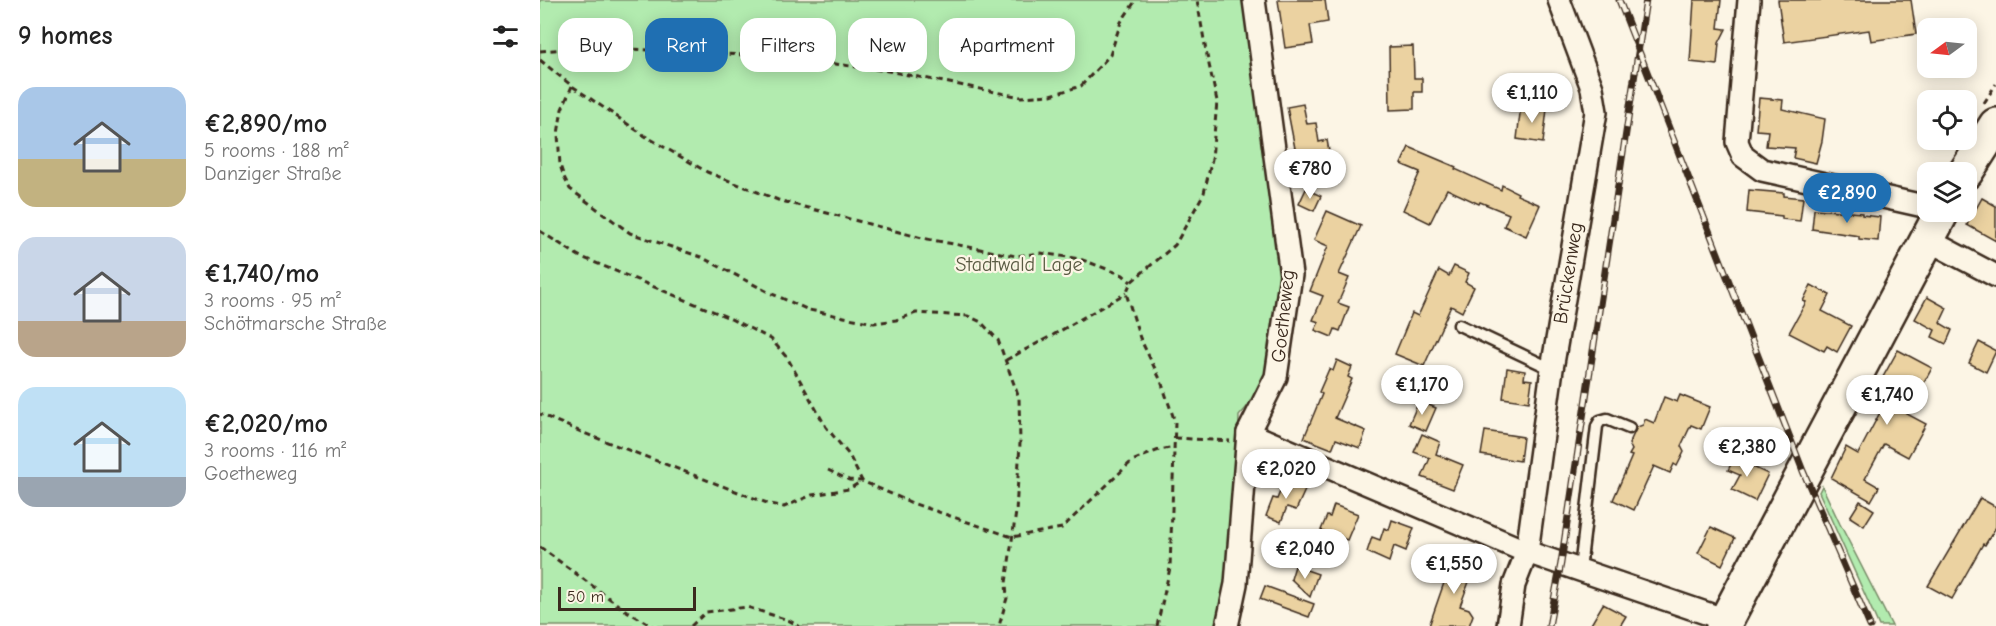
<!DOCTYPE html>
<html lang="en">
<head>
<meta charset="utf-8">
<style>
  :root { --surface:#fff; --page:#f6f6f6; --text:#222; --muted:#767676; --accent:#1f6fb2 }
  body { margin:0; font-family:"Comic Neue",sans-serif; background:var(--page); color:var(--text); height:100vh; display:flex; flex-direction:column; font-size:22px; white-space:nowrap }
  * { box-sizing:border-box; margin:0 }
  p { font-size:20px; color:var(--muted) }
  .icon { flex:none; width:33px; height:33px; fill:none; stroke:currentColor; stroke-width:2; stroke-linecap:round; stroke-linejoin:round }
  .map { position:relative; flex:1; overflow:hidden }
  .drawer { display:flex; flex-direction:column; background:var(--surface); width:540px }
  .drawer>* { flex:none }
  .hud { position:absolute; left:18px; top:18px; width:570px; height:54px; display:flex; gap:12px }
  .needle { width:39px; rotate:255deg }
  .fabs { position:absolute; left:1377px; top:18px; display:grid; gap:12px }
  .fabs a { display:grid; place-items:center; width:60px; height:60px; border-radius:12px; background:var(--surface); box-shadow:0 3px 15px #0003; font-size:30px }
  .scale { position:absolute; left:18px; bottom:15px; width:138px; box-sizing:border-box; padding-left:6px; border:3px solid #3b2a1e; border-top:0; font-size:16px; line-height:21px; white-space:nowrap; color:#3b2a1e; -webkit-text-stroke:4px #fcf5e5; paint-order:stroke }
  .price { position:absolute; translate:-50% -51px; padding:0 14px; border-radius:21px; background:#fff; color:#222; font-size:20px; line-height:39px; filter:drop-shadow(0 2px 3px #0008) }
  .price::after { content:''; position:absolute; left:50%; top:36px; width:18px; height:14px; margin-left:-9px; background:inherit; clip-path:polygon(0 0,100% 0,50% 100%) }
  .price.selected { background:var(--accent); color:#fff }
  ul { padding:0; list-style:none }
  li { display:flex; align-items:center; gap:18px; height:150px; padding:0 18px }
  li span { display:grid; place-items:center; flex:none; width:168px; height:120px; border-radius:18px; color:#555 }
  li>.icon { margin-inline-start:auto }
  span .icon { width:72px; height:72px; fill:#fffc; stroke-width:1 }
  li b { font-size:26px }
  h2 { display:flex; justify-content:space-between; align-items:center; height:72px; padding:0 18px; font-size:26px }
  .pill { padding:0 21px; border-radius:18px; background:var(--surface); box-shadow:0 3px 15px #0003; font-size:21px; line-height:54px }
  .pill.selected { background:var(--accent); color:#fff }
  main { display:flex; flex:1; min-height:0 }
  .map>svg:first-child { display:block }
  .green { fill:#b2ebaf; stroke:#768a66; stroke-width:1.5 }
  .building { fill:#ebd2a1; stroke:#3b2a1e; stroke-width:1.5 }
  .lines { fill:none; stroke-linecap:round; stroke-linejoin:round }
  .lane-casing { stroke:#3b2a1e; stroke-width:15 }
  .street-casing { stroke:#3b2a1e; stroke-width:26 }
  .primary-casing { stroke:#3b2a1e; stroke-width:38 }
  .path { stroke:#3b2a1e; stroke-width:3; stroke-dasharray:6 4.5; stroke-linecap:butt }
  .lane { stroke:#fcf5e5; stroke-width:10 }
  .street { stroke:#fcf5e5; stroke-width:21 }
  .primary { stroke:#fcf5e5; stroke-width:33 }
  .rail-casing { stroke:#3b2a1e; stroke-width:7 }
  .rail { stroke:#fcf5e5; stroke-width:4.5; stroke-dasharray:14; stroke-linecap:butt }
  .labels { text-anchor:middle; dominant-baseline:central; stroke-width:4.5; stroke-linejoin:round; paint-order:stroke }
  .park-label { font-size:20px; fill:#595a42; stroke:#fcf5e5 }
  .street-label { font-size:20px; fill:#3b2a1e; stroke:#fcf5e5 }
</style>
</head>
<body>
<main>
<section class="drawer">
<h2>9 homes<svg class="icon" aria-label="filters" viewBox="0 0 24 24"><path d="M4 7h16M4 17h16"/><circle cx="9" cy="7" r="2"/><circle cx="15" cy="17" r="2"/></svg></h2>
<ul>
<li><span style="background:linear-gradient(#a9c7e8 60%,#c2b280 0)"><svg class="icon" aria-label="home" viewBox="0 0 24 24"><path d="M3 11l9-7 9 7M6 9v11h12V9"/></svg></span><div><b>€2,890/mo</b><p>5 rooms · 188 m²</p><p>Danziger Straße</p></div></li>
<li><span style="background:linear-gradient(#c9d6e8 70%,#b9a48a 0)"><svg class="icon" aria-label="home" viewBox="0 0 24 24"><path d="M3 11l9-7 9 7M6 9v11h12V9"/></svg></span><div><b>€1,740/mo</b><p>3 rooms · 95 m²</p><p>Schötmarsche Straße</p></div></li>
<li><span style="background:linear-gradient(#bfe0f5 75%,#9aa5b1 0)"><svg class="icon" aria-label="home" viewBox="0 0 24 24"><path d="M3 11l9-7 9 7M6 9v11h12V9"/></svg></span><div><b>€2,020/mo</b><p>3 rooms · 116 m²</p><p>Goetheweg</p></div></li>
</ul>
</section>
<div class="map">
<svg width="1456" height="626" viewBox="0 0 1456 626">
  <rect width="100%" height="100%" fill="#fcf5e5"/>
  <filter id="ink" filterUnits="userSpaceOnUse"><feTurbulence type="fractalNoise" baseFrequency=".0167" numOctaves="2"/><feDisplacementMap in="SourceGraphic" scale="12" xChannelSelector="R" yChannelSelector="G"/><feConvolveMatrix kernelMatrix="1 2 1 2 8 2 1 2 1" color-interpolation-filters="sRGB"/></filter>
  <g filter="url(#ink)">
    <!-- green -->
    <g class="green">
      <polygon points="0,0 707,0 743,269 729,382 699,416 694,602 688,626 0,626"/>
      <polygon points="1282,486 1300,524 1352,626 1339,626 1279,492"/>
    </g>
    <!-- building -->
    <g class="building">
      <polygon points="738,0 785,0 788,22 770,25 773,44 745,48"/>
      <polygon points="1154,0 1181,0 1178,28 1186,29 1179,43 1177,65 1150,62"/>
      <polygon points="1238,0 1371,0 1376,34 1331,41 1329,30 1244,42"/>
      <polygon points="873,46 874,78 882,78 882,92 874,92 874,109 850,110 849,47"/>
      <polygon points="1219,98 1243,100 1242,109 1285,119 1282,141 1276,163 1253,158 1255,148 1226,146 1228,131 1216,130"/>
      <polygon points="763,104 767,124 776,123 779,142 787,140 793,173 765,178 763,163 758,164 747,107"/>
      <polygon points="981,105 1007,109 1003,143 977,139"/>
      <polygon points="869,147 916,167 915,169 961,190 962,185 978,193 977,195 1000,205 986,236 964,226 969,214 940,202 939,204 907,189 890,223 863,210 880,172 861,164"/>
      <polygon points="766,189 781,196 774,211 759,204"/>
      <polygon points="1209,190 1244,193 1244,196 1263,198 1260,221 1242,219 1242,216 1207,212"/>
      <polygon points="1442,198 1456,206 1456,241 1427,225"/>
      <polygon points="1274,209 1322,213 1322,215 1340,217 1338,241 1319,239 1319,236 1272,229"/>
      <polygon points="787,211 821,226 799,274 809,278 798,303 809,307 800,331 795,329 792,337 775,330 779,322 773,320 783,296 770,291 788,246 774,240"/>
      <polygon points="914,266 929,273 925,282 934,287 922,312 911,306 884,366 855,354 872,313 878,316 899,270 909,276"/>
      <polygon points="1271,285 1290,295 1282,311 1311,326 1297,352 1287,346 1284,351 1249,333 1266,302 1263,301"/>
      <polygon points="1387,297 1407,308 1400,323 1412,330 1406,344 1392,337 1395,330 1375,319"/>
      <polygon points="1439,342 1456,351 1446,372 1429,363"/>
      <polygon points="1358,350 1392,368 1367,414 1386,424 1368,457 1344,444 1325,479 1339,487 1331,501 1291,478 1306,447 1318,454 1355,384 1343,377"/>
      <polygon points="797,360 812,367 808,377 812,379 795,418 826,431 820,448 796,439 792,449 764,438 782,394 779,392 789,369 793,371"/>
      <polygon points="967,368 985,371 984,379 992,380 989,402 963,398"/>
      <polygon points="1140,395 1170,407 1161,429 1151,425 1141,446 1144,452 1137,466 1134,464 1130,473 1114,466 1094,510 1073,500 1092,456 1089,455 1092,450 1089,444 1097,427 1103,425 1105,419 1114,423 1124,397 1137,402"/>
      <polygon points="879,401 896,408 886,431 869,424"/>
      <polygon points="945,431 983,437 980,461 941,455"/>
      <polygon points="882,434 900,442 896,454 923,465 913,489 882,477 890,458 874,452"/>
      <polygon points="1197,453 1211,460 1209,465 1228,474 1215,501 1192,490 1200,475 1188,470"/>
      <polygon points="753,477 756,484 766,488 756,510 747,507 741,522 726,516 733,498 737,499 744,482"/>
      <polygon points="1440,498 1456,507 1456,527 1445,545 1443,544 1412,599 1388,586"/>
      <polygon points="1320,501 1334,510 1324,526 1310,517"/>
      <polygon points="794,505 818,514 807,540 781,530 787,516 790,517"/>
      <polygon points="852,520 874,528 866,551 854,546 849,562 827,552 832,537 840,540 844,528 849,530"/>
      <polygon points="1171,527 1195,538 1182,565 1158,553"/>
      <polygon points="914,554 936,563 920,606 929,609 933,615 929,626 889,626"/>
      <polygon points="755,566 778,574 770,597 751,579"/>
      <polygon points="725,586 774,604 769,617 720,599"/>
      <polygon points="1063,604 1086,616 1080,626 1050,626"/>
    </g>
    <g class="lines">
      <!-- lane casing -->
      <g class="lane-casing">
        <g id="lane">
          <polyline points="919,325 1012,369"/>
          <polyline points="1040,569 1057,426 1060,421 1067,419 1089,428"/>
        </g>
      </g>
      <!-- street casing -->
      <g class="street-casing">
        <g id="street">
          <polyline points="1209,0 1197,142 1203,156 1222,170 1388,207"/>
          <polyline points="1386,239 1456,276"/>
          <polyline points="708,433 987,552 1186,620"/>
          <polyline points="687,626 696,584 708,433 736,377 751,275 714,0"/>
          <polyline points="968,626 974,585 987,552 1012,369 1056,112 1052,88 1019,0"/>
        </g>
      </g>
      <!-- primary casing -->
      <g class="primary-casing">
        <g id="primary">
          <polyline points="1426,172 1456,125"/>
          <polyline points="1183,626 1402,212"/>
        </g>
      </g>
      <!-- path -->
      <g class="path">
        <polyline points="0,51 50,47 243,57 348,71 481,97 511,95 541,86 570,55 581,22 596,0"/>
        <polyline points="0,60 32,86 105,136 167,172 238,200 382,238 476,256 501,253 540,259 583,275 591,282"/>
        <polyline points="32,86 22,109 18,134 20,165 24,177 30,189 90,233 161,257 230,293 269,310 334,323 356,320 376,313 428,316 441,322 458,340 479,398 480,443 476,512 466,583 467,598 459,626"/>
        <polyline points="1444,103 1456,84"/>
        <polyline points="0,231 39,256 187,317 231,339 248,359 286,427 309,455 322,481 309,489 272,495 244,507 227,503 41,432 0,414"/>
        <polyline points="466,360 513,335 586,293"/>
        <polyline points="635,438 690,441"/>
        <polyline points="288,470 309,480 322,481 372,503 472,537 522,528 592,461 619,450 635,447"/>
        <polyline points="0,547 85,610 112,626"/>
        <polyline points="151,626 166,612 207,607 248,620 259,626"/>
        <polyline points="617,626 630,568 635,422 621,381 600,338 586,293 591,282 635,245 664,193 672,159 677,101 666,51 657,0"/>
      </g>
      <!-- lane -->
      <use href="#lane" class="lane"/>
      <!-- street -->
      <use href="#street" class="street"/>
      <!-- primary -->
      <use href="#primary" class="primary"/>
      <!-- rail casing -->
      <g class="rail-casing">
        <g id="rail">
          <polyline points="1079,0 1263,471 1330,626"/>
          <polyline points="1009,626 1021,563 1106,0"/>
        </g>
      </g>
      <!-- rail -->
      <use href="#rail" class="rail"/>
    </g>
  </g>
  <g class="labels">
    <!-- park labels -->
    <g class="park-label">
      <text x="479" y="264">Stadtwald Lage</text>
    </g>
    <!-- street labels -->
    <g class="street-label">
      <text transform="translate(1028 273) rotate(-81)">Brückenweg</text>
      <text transform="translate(743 316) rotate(-84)">Goetheweg</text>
    </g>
  </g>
</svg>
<div class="fabs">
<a><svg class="needle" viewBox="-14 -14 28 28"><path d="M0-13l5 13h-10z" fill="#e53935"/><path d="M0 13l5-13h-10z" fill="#767676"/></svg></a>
<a><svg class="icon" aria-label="locate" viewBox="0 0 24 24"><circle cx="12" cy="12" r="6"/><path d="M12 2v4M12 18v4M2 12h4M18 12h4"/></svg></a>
<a><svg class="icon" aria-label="layers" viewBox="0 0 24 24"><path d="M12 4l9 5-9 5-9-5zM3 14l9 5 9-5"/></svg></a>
</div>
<div class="scale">50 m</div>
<b class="price" style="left:992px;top:124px">€1,110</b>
<b class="price" style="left:770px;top:200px">€780</b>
<b class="price selected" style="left:1307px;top:224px">€2,890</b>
<b class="price" style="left:882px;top:416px">€1,170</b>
<b class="price" style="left:1347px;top:426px">€1,740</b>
<b class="price" style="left:1207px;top:478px">€2,380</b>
<b class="price" style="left:746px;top:500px">€2,020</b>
<b class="price" style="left:765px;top:580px">€2,040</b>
<b class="price" style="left:914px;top:595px">€1,550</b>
<div class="hud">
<a class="pill">Buy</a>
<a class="pill selected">Rent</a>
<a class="pill">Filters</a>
<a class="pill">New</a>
<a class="pill">Apartment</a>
</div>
</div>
</main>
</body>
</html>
